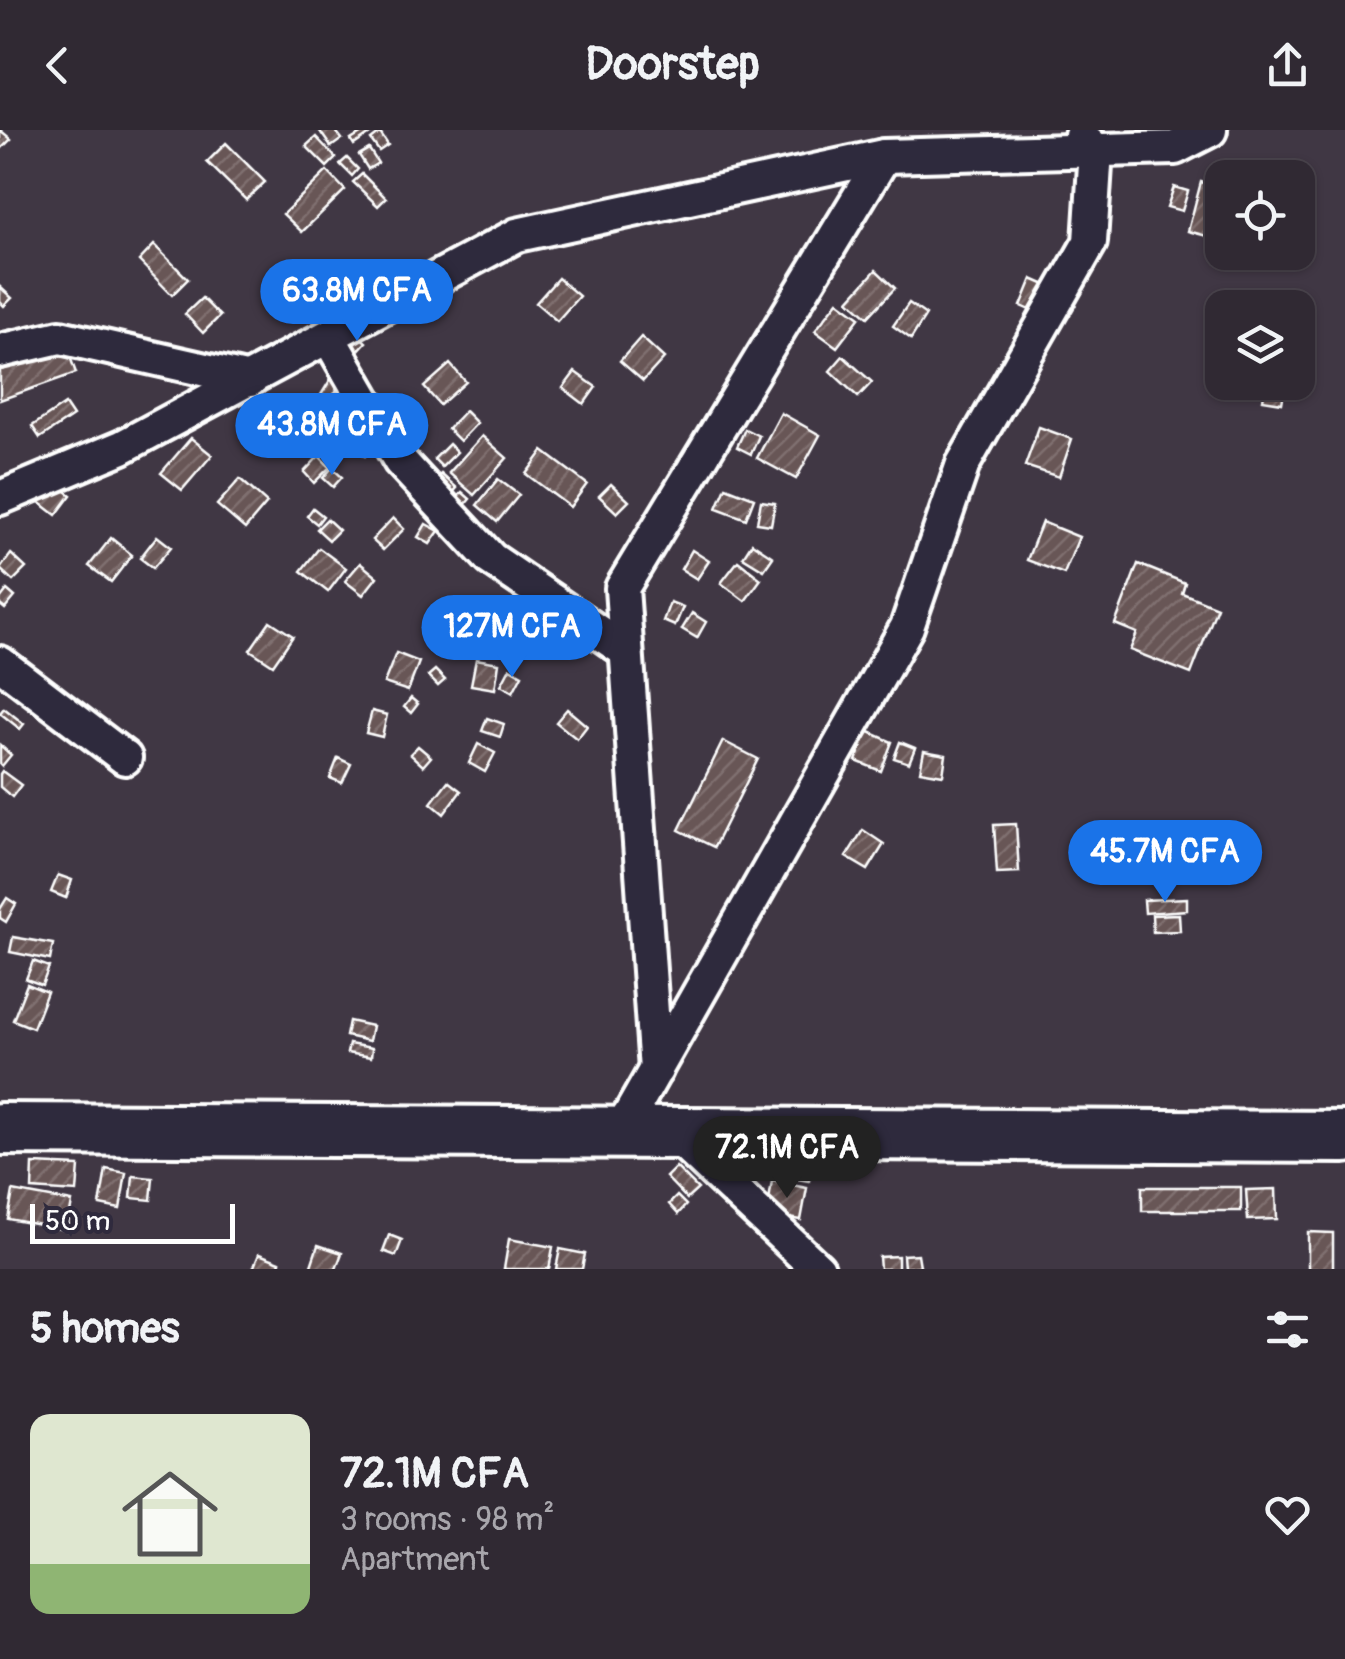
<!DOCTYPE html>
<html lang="en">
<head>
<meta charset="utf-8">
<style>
  :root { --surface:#302933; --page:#38313b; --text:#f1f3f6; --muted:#a8a6ac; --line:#4b454e; --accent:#1a73e8 }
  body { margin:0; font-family:Pangolin,sans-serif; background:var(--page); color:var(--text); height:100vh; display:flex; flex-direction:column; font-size:38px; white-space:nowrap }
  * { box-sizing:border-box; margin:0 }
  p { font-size:32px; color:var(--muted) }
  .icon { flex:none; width:55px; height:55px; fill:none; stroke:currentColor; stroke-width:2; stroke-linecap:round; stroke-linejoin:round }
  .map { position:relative; height:1139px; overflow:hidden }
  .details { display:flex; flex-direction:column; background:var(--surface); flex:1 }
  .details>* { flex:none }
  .controls { position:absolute; left:1205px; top:30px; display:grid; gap:20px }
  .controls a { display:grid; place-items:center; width:110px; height:110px; border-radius:20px; background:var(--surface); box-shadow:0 2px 8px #0004,0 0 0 2px var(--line); font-size:50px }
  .scale { position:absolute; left:30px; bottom:25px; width:205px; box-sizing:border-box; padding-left:10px; border:5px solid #fff; border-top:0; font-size:28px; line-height:35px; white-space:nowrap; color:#fff; -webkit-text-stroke:8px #2f2a3d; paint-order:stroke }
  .price { position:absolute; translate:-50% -85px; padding:0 22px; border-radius:35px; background:var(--accent); color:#fff; font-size:32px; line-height:65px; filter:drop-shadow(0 2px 5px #0008) }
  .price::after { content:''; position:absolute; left:50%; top:60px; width:30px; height:22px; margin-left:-15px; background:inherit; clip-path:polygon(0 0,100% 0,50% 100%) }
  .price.current { background:#222; color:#fff }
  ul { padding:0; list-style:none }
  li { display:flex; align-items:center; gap:30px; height:250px; padding:0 30px }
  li+li { border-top:2px solid var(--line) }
  li span { display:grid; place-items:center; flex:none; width:280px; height:200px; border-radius:20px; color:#555 }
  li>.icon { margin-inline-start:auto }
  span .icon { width:120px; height:120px; fill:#fffc; stroke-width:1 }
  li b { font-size:42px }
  h2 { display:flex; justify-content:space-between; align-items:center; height:120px; padding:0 30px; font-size:42px }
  header { display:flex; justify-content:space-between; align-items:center; height:130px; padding:0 30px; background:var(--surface); font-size:45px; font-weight:700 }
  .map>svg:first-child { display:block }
  .building { fill:url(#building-hatch); stroke:#fff; stroke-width:2.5 }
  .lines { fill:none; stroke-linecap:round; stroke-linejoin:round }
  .street-casing { stroke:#fff; stroke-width:40 }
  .primary-casing { stroke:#fff; stroke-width:58 }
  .street { stroke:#2f2a3d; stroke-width:32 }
  .primary { stroke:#2f2a3d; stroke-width:50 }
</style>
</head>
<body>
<header><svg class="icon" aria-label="back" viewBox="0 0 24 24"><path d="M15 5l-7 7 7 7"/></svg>Doorstep<svg class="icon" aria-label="share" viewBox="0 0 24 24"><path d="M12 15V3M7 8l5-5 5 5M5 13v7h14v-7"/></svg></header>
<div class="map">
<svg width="1345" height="1139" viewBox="0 0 1345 1139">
  <defs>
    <pattern id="building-hatch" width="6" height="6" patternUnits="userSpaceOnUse" patternTransform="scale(2.5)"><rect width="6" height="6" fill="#685656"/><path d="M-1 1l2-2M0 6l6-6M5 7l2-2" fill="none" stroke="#7f6f6f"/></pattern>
  </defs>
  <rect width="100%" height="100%" fill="#403744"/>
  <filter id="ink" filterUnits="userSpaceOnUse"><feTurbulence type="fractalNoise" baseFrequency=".01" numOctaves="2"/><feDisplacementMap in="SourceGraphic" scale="20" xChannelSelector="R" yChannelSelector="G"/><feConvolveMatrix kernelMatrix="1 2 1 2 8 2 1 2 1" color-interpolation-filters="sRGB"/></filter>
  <g filter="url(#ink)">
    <!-- building -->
    <g class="building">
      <polygon points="0,0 11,9 0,20"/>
      <polygon points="319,0 335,0 342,9 331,17"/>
      <polygon points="367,0 373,2 354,15 351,10"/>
      <polygon points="380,3 388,15 379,21 371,10"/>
      <polygon points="316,7 336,28 327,37 306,16"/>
      <polygon points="226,13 265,52 246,70 207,32"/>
      <polygon points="369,19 378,33 368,39 359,25"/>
      <polygon points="347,28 358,39 352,46 340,34"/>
      <polygon points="327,41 345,60 302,102 283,84"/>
      <polygon points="362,44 386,68 378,76 353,52"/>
      <polygon points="1201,52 1222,58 1222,110 1188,101"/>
      <polygon points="1174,57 1188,61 1182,81 1167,77"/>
      <polygon points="154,115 188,149 172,165 139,131"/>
      <polygon points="876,140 895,158 868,187 849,170"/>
      <polygon points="558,148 579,166 557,191 536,173"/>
      <polygon points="1032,149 1057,160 1046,187 1021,176"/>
      <polygon points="0,157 12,168 4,176 0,172"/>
      <polygon points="202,168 220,186 203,203 185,184"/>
      <polygon points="838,171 860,187 837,217 815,201"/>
      <polygon points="909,173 926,185 911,209 893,196"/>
      <polygon points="358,205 366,212 356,223 348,216"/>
      <polygon points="641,207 664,228 643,251 620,231"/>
      <polygon points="65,213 76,243 0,270 0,236"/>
      <polygon points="843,226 872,252 858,267 830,241"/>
      <polygon points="450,234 466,252 440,275 424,257"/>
      <polygon points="575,242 596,257 584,274 563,258"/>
      <polygon points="332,247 341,253 330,271 321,265"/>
      <polygon points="1266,252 1286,252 1282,273 1263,270"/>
      <polygon points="65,274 73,286 40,308 32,296"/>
      <polygon points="465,281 477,293 460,311 448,299"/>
      <polygon points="781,283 820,305 796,349 757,328"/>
      <polygon points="1039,297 1072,309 1059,347 1025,336"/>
      <polygon points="745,299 759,306 751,324 737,317"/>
      <polygon points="290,300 305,311 298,320 283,309"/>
      <polygon points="367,304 377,313 365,326 355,317"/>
      <polygon points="482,306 507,328 474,365 449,343"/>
      <polygon points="191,308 212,325 182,360 161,343"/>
      <polygon points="449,314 457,322 442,337 434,329"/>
      <polygon points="543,321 587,354 570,377 526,344"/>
      <polygon points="319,326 330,337 314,353 304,342"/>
      <polygon points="332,338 342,347 333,357 323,348"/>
      <polygon points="441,344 457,358 447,369 431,354"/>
      <polygon points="240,349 267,373 245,399 217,375"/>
      <polygon points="498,349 519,365 497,392 477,375"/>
      <polygon points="53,351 71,365 56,385 38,371"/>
      <polygon points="611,354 629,371 617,383 599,366"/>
      <polygon points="726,357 754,368 746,389 717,378"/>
      <polygon points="462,362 470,369 459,382 451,374"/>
      <polygon points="761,371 775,373 771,395 757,393"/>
      <polygon points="313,378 323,386 317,394 307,386"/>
      <polygon points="393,388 404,399 383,420 372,410"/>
      <polygon points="327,389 339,400 329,410 317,399"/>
      <polygon points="1042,392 1079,407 1064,444 1027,430"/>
      <polygon points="426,394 439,401 430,414 418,407"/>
      <polygon points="157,406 171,417 153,438 140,428"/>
      <polygon points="111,408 132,425 111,452 89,436"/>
      <polygon points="752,413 773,427 764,440 743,427"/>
      <polygon points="319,418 346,438 328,462 301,441"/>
      <polygon points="692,420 709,431 697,449 681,439"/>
      <polygon points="11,424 26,438 13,451 0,439"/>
      <polygon points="738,431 761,449 745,471 721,453"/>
      <polygon points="360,433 377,447 363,465 345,451"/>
      <polygon points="1138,434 1185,453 1182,463 1217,477 1191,544 1130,520 1137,503 1115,494"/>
      <polygon points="7,460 15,467 5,479 0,475 0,469"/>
      <polygon points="670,472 683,477 675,496 663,491"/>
      <polygon points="692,483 706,492 697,508 682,499"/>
      <polygon points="270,491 293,506 273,535 250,520"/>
      <polygon points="396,523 419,532 408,561 384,553"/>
      <polygon points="476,529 499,533 495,559 471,555"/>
      <polygon points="510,538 522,545 513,562 501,555"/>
      <polygon points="435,540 445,550 438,556 428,546"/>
      <polygon points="411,568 418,574 411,583 404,577"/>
      <polygon points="4,578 24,594 20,599 0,583"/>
      <polygon points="567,579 587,596 577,609 556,592"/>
      <polygon points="372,581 387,585 382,607 366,603"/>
      <polygon points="487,588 504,594 500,607 482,601"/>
      <polygon points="867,601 892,612 881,641 856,631"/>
      <polygon points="723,611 758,629 714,717 679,700"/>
      <polygon points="900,612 915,618 909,633 894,628"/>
      <polygon points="478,614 495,623 485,642 469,633"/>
      <polygon points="0,615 11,625 2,636 0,634"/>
      <polygon points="418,616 431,627 423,636 410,624"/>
      <polygon points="924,621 946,625 943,645 920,641"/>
      <polygon points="338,628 351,634 342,653 330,648"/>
      <polygon points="2,641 21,655 12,667 0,657 0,644"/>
      <polygon points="448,651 461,661 444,684 431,673"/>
      <polygon points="1016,694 1019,742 997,743 994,695"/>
      <polygon points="863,700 884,714 868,740 846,727"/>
      <polygon points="58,745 72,750 66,768 51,762"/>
      <polygon points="7,768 16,774 6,792 0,788 0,779"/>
      <polygon points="1187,768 1187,780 1145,783 1144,770"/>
      <polygon points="1179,784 1180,801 1153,802 1152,785"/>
      <polygon points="13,807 53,814 50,830 10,822"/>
      <polygon points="33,831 49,837 42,855 26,849"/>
      <polygon points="27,854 47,862 33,898 13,890"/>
      <polygon points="349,891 372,896 369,911 346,906"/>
      <polygon points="349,914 372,918 371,927 347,923"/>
      <polygon points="794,1029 812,1032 809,1051 791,1048"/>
      <polygon points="33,1034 79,1036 77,1062 32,1059"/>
      <polygon points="676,1037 698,1059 687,1069 666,1047"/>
      <polygon points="106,1039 126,1043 120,1079 100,1075"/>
      <polygon points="133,1046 153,1048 151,1070 131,1068"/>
      <polygon points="772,1051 807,1058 801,1090 767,1084"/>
      <rect x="1142" y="1057" width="99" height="24"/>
      <polygon points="1276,1059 1277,1089 1248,1090 1246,1060"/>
      <polygon points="13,1061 72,1072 67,1100 8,1089"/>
      <polygon points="677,1066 686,1075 678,1084 669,1074"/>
      <polygon points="1308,1102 1333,1103 1333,1139 1308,1139"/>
      <polygon points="389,1105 402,1110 396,1126 383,1121"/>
      <polygon points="509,1109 553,1117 549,1139 504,1139"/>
      <polygon points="318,1115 342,1123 336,1139 310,1139"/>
      <polygon points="560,1119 585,1124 582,1139 556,1139"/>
      <polygon points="259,1124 280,1132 278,1139 253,1139"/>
      <polygon points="918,1124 920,1136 904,1138 903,1125"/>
      <polygon points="898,1126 898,1139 880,1139 879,1127"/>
    </g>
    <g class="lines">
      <!-- street casing -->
      <g class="street-casing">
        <g id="street">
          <polyline points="329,208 400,331 491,429 626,521"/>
          <polyline points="0,221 60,207 250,250"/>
          <polyline points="0,368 122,317 517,105 884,26 1175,18 1210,0"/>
          <polyline points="0,533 125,628"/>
          <polyline points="656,940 622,458 884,26"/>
          <polyline points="619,1004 907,497 963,334 1090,112 1096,20 1081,6"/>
          <polyline points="674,1004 818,1139"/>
        </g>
      </g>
      <!-- primary casing -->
      <g class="primary-casing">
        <polyline id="primary" points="0,999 1345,1007"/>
      </g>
      <!-- street -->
      <use href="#street" class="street"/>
      <!-- primary -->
      <use href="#primary" class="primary"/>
    </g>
  </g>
</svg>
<div class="controls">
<a><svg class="icon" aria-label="locate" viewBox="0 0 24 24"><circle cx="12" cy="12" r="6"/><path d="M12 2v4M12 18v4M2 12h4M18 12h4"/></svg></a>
<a><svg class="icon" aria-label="layers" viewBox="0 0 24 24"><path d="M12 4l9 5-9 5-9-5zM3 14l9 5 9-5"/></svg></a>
</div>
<div class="scale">50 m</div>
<b class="price" style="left:357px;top:214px">63.8M CFA</b>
<b class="price" style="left:332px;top:348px">43.8M CFA</b>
<b class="price" style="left:512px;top:550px">127M CFA</b>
<b class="price" style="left:1165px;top:775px">45.7M CFA</b>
<b class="price current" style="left:787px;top:1071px">72.1M CFA</b>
</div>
<section class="details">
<h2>5 homes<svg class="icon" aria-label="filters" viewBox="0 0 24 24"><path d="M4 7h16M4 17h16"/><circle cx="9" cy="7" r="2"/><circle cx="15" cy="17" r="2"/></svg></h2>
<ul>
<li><span style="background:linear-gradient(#dfe7d0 75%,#8fb573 0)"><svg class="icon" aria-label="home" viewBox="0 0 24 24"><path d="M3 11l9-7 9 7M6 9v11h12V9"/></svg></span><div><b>72.1M CFA</b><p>3 rooms · 98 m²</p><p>Apartment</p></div><svg class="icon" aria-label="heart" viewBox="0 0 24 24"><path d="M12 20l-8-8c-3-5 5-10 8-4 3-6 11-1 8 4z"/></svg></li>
</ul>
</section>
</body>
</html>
